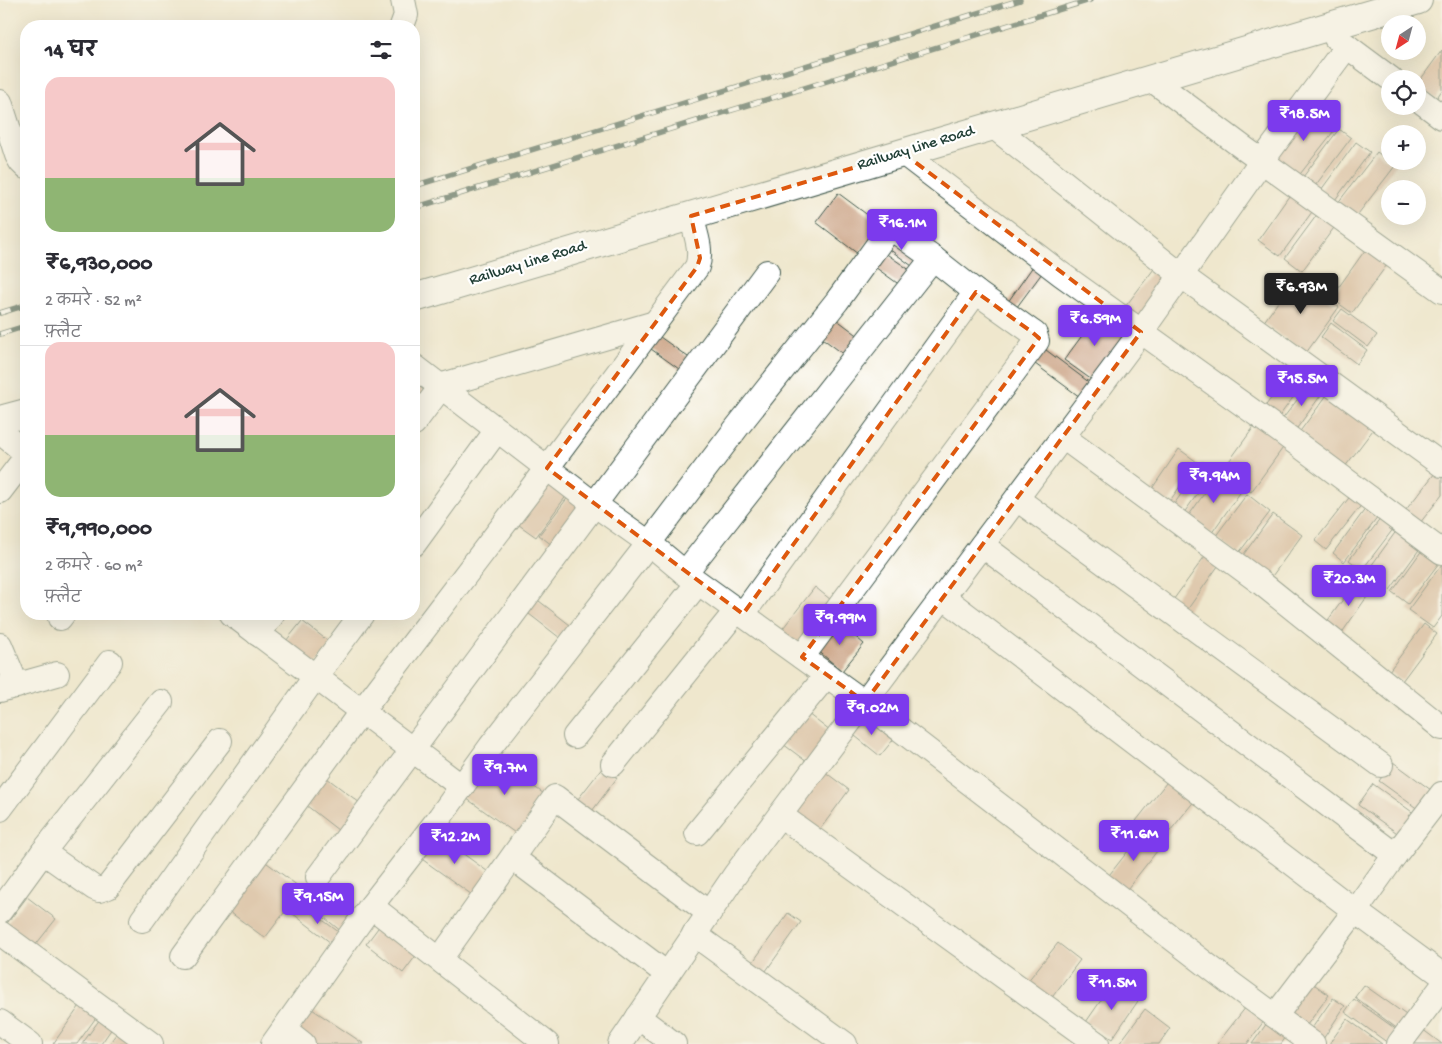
<!DOCTYPE html>
<html lang="hi">
<head>
<meta charset="utf-8">
<style>
  :root { --surface:#fff; --page:#f7f7f7; --text:#2b2b33; --muted:#7c7c81; --line:#e1e1e2; --accent:#7c3aed }
  body { margin:0; font-family:"Gochi Hand","Playpen Sans Deva",sans-serif; background:var(--page); color:var(--text); height:100vh; display:flex; flex-direction:column; font-size:19px; white-space:nowrap }
  * { box-sizing:border-box; margin:0 }
  p { font-size:16px; color:var(--muted) }
  .icon { flex:none; width:28px; height:28px; fill:none; stroke:currentColor; stroke-width:2; stroke-linecap:round; stroke-linejoin:round }
  .map { position:relative; flex:1; overflow:hidden }
  .side { position:absolute; left:20px; top:20px; width:400px; height:600px; display:flex; flex-direction:column; background:var(--surface); border-radius:20px; box-shadow:0 5px 20px #0002 }
  .side>* { flex:none }
  .needle { width:32px; rotate:216deg }
  .fabs { position:absolute; left:1381px; top:15px; display:grid; gap:10px }
  .fabs a { display:grid; place-items:center; width:45px; height:45px; border-radius:50%; background:var(--surface); box-shadow:0 5px 20px #0002; font-size:25px }
  .price { position:absolute; translate:-50% -42px; padding:0 11px; border-radius:5px; background:var(--accent); color:#fff; font-size:16px; line-height:32px; filter:drop-shadow(0 1px 2px #0008) }
  .price::after { content:''; position:absolute; left:50%; top:30px; width:15px; height:11px; margin-left:-8px; background:inherit; clip-path:polygon(0 0,100% 0,50% 100%) }
  .price.active { background:#222; color:#fff }
  ul { padding:0; list-style:none }
  li { display:grid; align-content:center; gap:10px; height:265px; padding:0 25px }
  li+li { border-top:1px solid var(--line) }
  li span { display:grid; place-items:center; height:155px; border-radius:15px; color:#555 }
  li>.icon { margin-inline-start:auto }
  span .icon { width:90px; height:90px; fill:#fffc; stroke-width:1 }
  li b { font-size:21px }
  h2 { display:flex; justify-content:space-between; align-items:center; height:60px; padding:0 25px; font-size:21px }
  .map>svg:first-child { display:block }
  .building { fill:#cca587 }
  .lines { fill:none; stroke-linecap:round; stroke-linejoin:round }
  .minor-casing { stroke:#3e564b; stroke-width:26 }
  .tertiary-casing { stroke:#3e564b; stroke-width:30 }
  .minor { stroke:#fff; stroke-width:24 }
  .tertiary { stroke:#fff; stroke-width:28 }
  .rail-casing { stroke:#1f3d34; stroke-width:5.5 }
  .rail { stroke:#fff; stroke-width:4; stroke-dasharray:11; stroke-linecap:butt }
  .marked { fill:none; stroke:#de580e; stroke-width:4; stroke-dasharray:10 6; stroke-linejoin:round }
  .labels { text-anchor:middle; dominant-baseline:central; stroke-width:4.5; stroke-linejoin:round; paint-order:stroke }
  .street-label { font-size:16px; fill:#1f3d34; stroke:#fff }
</style>
</head>
<body>
<div class="map">
<svg width="1442" height="1044" viewBox="0 0 1442 1044">
  <rect width="100%" height="100%" fill="#fff"/>
  <filter id="ink" filterUnits="userSpaceOnUse"><feTurbulence type="fractalNoise" baseFrequency=".02" numOctaves="2"/><feDisplacementMap in="SourceGraphic" scale="10" xChannelSelector="R" yChannelSelector="G"/><feConvolveMatrix kernelMatrix="1 2 1 2 8 2 1 2 1" color-interpolation-filters="sRGB"/></filter>
  <filter id="wash" filterUnits="userSpaceOnUse"><feTurbulence type="fractalNoise" baseFrequency=".0096" numOctaves="4" result="noise"/><feDisplacementMap in="SourceGraphic" scale="20" xChannelSelector="R" yChannelSelector="G"/><feGaussianBlur stdDeviation="1.12" result="paint"/><feColorMatrix in="noise" values="0 0 0 0 0 0 0 0 0 0 0 0 0 0 0 0 0 1.4 0 .05"/><feComposite in="paint" operator="in"/></filter>
  <g filter="url(#wash)">
    <rect width="100%" height="100%" fill="#efe7cd"/>
    <g id="blocks">
      <!-- building -->
      <g class="building">
        <polygon points="1442,50 1442,90 1436,99 1418,86 1418,83"/>
        <polygon points="1311,106 1337,127 1297,178 1270,157"/>
        <polygon points="1339,129 1351,138 1312,190 1300,181"/>
        <polygon points="1356,142 1370,152 1335,200 1321,190"/>
        <polygon points="1377,152 1395,166 1355,218 1337,204"/>
        <polygon points="1294,189 1317,205 1280,256 1258,240"/>
        <polygon points="838,193 881,225 858,254 816,222"/>
        <polygon points="1322,208 1339,221 1302,271 1285,258"/>
        <polygon points="890,232 924,259 916,269 881,243"/>
        <polygon points="1368,246 1389,262 1352,313 1331,298"/>
        <polygon points="878,248 914,273 904,288 868,262"/>
        <polygon points="1036,262 1045,269 1011,315 1003,309"/>
        <polygon points="1157,265 1173,277 1140,319 1125,307"/>
        <polygon points="1296,277 1339,307 1306,353 1263,323"/>
        <polygon points="1342,309 1377,335 1368,347 1333,321"/>
        <polygon points="828,313 864,340 850,359 814,332"/>
        <polygon points="1098,314 1126,335 1092,380 1064,360"/>
        <polygon points="1331,323 1367,350 1357,364 1321,337"/>
        <polygon points="653,332 695,362 686,374 644,344"/>
        <polygon points="1038,344 1090,383 1080,397 1027,358"/>
        <polygon points="1294,367 1308,377 1275,422 1261,412"/>
        <polygon points="1313,379 1326,388 1292,435 1278,425"/>
        <polygon points="414,382 425,391 414,406"/>
        <polygon points="1333,387 1379,422 1341,472 1295,438"/>
        <polygon points="1256,424 1285,445 1251,492 1222,471"/>
        <polygon points="1179,449 1197,462 1167,505 1149,493"/>
        <polygon points="1202,464 1213,472 1181,517 1170,510"/>
        <polygon points="1439,468 1442,470 1442,495 1416,528 1401,516"/>
        <polygon points="1218,474 1242,490 1211,534 1187,518"/>
        <polygon points="543,478 567,495 536,537 512,520"/>
        <polygon points="1247,494 1270,512 1238,554 1215,537"/>
        <polygon points="1352,494 1363,503 1326,550 1315,541"/>
        <polygon points="569,496 587,510 557,549 539,535"/>
        <polygon points="1366,508 1378,517 1344,562 1333,553"/>
        <polygon points="1273,514 1302,535 1270,579 1241,558"/>
        <polygon points="1381,518 1394,528 1362,570 1349,560"/>
        <polygon points="1397,530 1421,547 1390,590 1366,573"/>
        <polygon points="1425,546 1442,559 1408,604 1392,592"/>
        <polygon points="1210,549 1223,559 1185,613 1171,603"/>
        <polygon points="1442,564 1442,616 1433,628 1408,610"/>
        <polygon points="1357,580 1371,591 1341,634 1326,623"/>
        <polygon points="815,587 836,604 802,648 780,632"/>
        <polygon points="530,594 570,625 560,638 520,607"/>
        <polygon points="302,621 332,644 312,669 282,646"/>
        <polygon points="838,622 864,644 842,671 816,649"/>
        <polygon points="1424,624 1437,634 1402,681 1389,671"/>
        <polygon points="803,710 835,735 811,765 779,741"/>
        <polygon points="863,716 893,740 880,756 850,732"/>
        <polygon points="491,756 547,796 518,835 463,796"/>
        <polygon points="1393,762 1435,793 1422,812 1379,781"/>
        <polygon points="603,767 617,778 586,819 571,808"/>
        <polygon points="821,769 849,790 818,832 789,811"/>
        <polygon points="1174,773 1200,794 1162,841 1136,821"/>
        <polygon points="323,775 364,806 343,834 302,802"/>
        <polygon points="1373,784 1415,814 1400,835 1358,805"/>
        <polygon points="1143,832 1161,846 1124,893 1106,879"/>
        <polygon points="436,834 491,874 475,897 419,857"/>
        <polygon points="259,857 302,889 265,938 223,907"/>
        <polygon points="314,886 353,919 342,932 303,900"/>
        <polygon points="27,897 56,919 30,952 2,930"/>
        <polygon points="300,903 344,936 335,946 292,913"/>
        <polygon points="788,913 801,922 763,975 750,966"/>
        <polygon points="384,920 421,949 403,973 366,944"/>
        <polygon points="1058,943 1080,960 1050,1000 1027,982"/>
        <polygon points="1304,977 1329,995 1304,1029 1279,1012"/>
        <polygon points="1113,983 1138,1001 1112,1039 1086,1022"/>
        <polygon points="1364,985 1409,1017 1399,1030 1355,997"/>
        <polygon points="1333,998 1345,1006 1321,1042 1308,1034"/>
        <polygon points="1354,999 1397,1030 1388,1043 1345,1012"/>
        <polygon points="84,1000 100,1012 77,1044 53,1044"/>
        <polygon points="306,1005 364,1044 311,1044 289,1029"/>
        <polygon points="1246,1007 1264,1021 1247,1044 1217,1044"/>
        <polygon points="1145,1009 1170,1028 1159,1044 1119,1044"/>
        <polygon points="105,1012 117,1021 101,1044 82,1044"/>
        <polygon points="1347,1019 1382,1044 1329,1044"/>
        <polygon points="1267,1023 1286,1037 1281,1044 1252,1044"/>
        <polygon points="1418,1026 1442,1044 1404,1044"/>
        <polygon points="121,1027 144,1044 109,1044"/>
      </g>
    </g>
  </g>
  <g filter="url(#ink)">
    <use href="#blocks" fill-opacity="0" stroke="#3e564b" stroke-width="1"/>
    <g class="lines">
      <!-- minor casing -->
      <g class="minor-casing">
        <g id="minor">
          <polyline points="402,26 406,15 403,0"/>
          <polyline points="1336,38 1391,79"/>
          <polyline points="1151,79 1245,149 1442,291"/>
          <polyline points="1418,99 1442,117"/>
          <polyline points="0,102 17,155 21,162 26,167"/>
          <polyline points="993,126 1182,276 1442,465"/>
          <polyline points="903,153 1061,274 1280,431 1442,552"/>
          <polyline points="414,366 594,504 649,543 685,573 875,710 1233,985 1313,1044"/>
          <polyline points="414,423 441,387 446,384 655,323"/>
          <polyline points="0,432 26,453"/>
          <polyline points="1063,437 1260,582 1442,728"/>
          <polyline points="0,491 26,457"/>
          <polyline points="1017,499 1381,765"/>
          <polyline points="414,544 497,430"/>
          <polyline points="982,545 1395,855"/>
          <polyline points="685,573 933,258"/>
          <polyline points="943,597 1355,911 1442,975"/>
          <polyline points="232,614 462,787"/>
          <polyline points="743,614 976,292"/>
          <polyline points="60,618 63,614"/>
          <polyline points="258,634 273,614"/>
          <polyline points="0,645 17,686"/>
          <polyline points="0,690 57,674"/>
          <polyline points="575,736 698,583"/>
          <polyline points="613,764 737,610"/>
          <polyline points="0,809 110,662"/>
          <path d="M780,815C885,892 992,967 1097,1044"/>
          <polyline points="697,833 827,675"/>
          <polyline points="43,852 94,888 99,890 108,887 220,741"/>
          <polyline points="513,858 667,974"/>
          <polyline points="318,877 767,272"/>
          <polyline points="371,906 440,817 491,746 649,543 738,426 837,301 888,231 892,229 933,258 976,292 1032,332 1035,334 1037,341 802,657"/>
          <polyline points="0,911 43,852 161,702"/>
          <polyline points="142,920 315,677 362,614"/>
          <polyline points="0,933 151,1044"/>
          <polyline points="694,934 845,1044"/>
          <path d="M183,956L361,712L547,468L697,267C703,250 695,232 691,216"/>
          <polyline points="440,959 555,797 709,913"/>
          <polyline points="1275,1016 1355,911 1395,855 1442,794"/>
          <polyline points="638,1017 674,1044"/>
          <polyline points="0,1022 30,1044"/>
          <polyline points="284,1029 303,1044"/>
          <polyline points="273,1044 371,906 547,1044"/>
          <polyline points="620,1044 735,875 1141,332 1262,161 1347,46"/>
          <polyline points="1399,1044 1442,987"/>
        </g>
      </g>
      <!-- tertiary casing -->
      <g class="tertiary-casing">
        <g id="tertiary">
          <polyline points="414,298 1418,0"/>
          <polyline points="0,420 26,413"/>
        </g>
      </g>
      <!-- minor -->
      <use href="#minor" class="minor"/>
      <!-- tertiary -->
      <use href="#tertiary" class="tertiary"/>
      <!-- rail casing -->
      <g class="rail-casing">
        <g id="rail">
          <polyline points="414,186 1020,0"/>
          <polyline points="414,208 1090,0"/>
          <polyline points="0,313 26,305"/>
          <polyline points="0,334 26,326"/>
        </g>
      </g>
      <!-- rail -->
      <use href="#rail" class="rail"/>
    </g>
  </g>
  <!-- marked area -->
  <path d="M0 0H1442V1044H0ZM903,153L1141,332L865,702L802,657L1039,338L1032,332L976,292L743,614L547,468L697,267L700,258L691,216Z" fill="#efe7cd" fill-opacity=".55" fill-rule="evenodd"/>
  <path class="marked" d="M903,153L1141,332L865,702L802,657L1039,338L1032,332L976,292L743,614L547,468L697,267L700,258L691,216Z"/>
  <g class="labels">
    <!-- street labels -->
    <g class="street-label">
      <text transform="translate(916 149) rotate(-17)">Railway Line Road</text>
      <text transform="translate(528 264) rotate(-17)">Railway Line Road</text>
    </g>
  </g>
</svg>
<div class="fabs">
<a><svg class="needle" viewBox="-14 -14 28 28"><path d="M0-13l5 13h-10z" fill="#e53935"/><path d="M0 13l5-13h-10z" fill="#7c7c81"/></svg></a>
<a><svg class="icon" aria-label="locate" viewBox="0 0 24 24"><circle cx="12" cy="12" r="6"/><path d="M12 2v4M12 18v4M2 12h4M18 12h4"/></svg></a>
<a>+</a>
<a>−</a>
</div>
<b class="price" style="left:1304px;top:142px">₹18.5M</b>
<b class="price" style="left:902px;top:251px">₹16.1M</b>
<b class="price active" style="left:1301px;top:315px">₹6.93M</b>
<b class="price" style="left:1095px;top:347px">₹6.59M</b>
<b class="price" style="left:1302px;top:407px">₹15.5M</b>
<b class="price" style="left:1214px;top:504px">₹9.94M</b>
<b class="price" style="left:1349px;top:607px">₹20.3M</b>
<b class="price" style="left:840px;top:646px">₹9.99M</b>
<b class="price" style="left:872px;top:736px">₹9.02M</b>
<b class="price" style="left:505px;top:796px">₹9.7M</b>
<b class="price" style="left:1134px;top:862px">₹11.6M</b>
<b class="price" style="left:455px;top:865px">₹12.2M</b>
<b class="price" style="left:318px;top:925px">₹9.15M</b>
<b class="price" style="left:1112px;top:1011px">₹11.5M</b>
<section class="side">
<h2>14 घर<svg class="icon" aria-label="filters" viewBox="0 0 24 24"><path d="M4 7h16M4 17h16"/><circle cx="9" cy="7" r="2"/><circle cx="15" cy="17" r="2"/></svg></h2>
<ul>
<li><span style="background:linear-gradient(#f6c9c9 65%,#8fb573 0)"><svg class="icon" aria-label="home" viewBox="0 0 24 24"><path d="M3 11l9-7 9 7M6 9v11h12V9"/></svg></span><div><b>₹6,930,000</b><p>2 कमरे · 52 m²</p><p>फ़्लैट</p></div></li>
<li><span style="background:linear-gradient(#f6c9c9 60%,#8fb573 0)"><svg class="icon" aria-label="home" viewBox="0 0 24 24"><path d="M3 11l9-7 9 7M6 9v11h12V9"/></svg></span><div><b>₹9,990,000</b><p>2 कमरे · 60 m²</p><p>फ़्लैट</p></div></li>
</ul>
</section>
</div>
</body>
</html>
